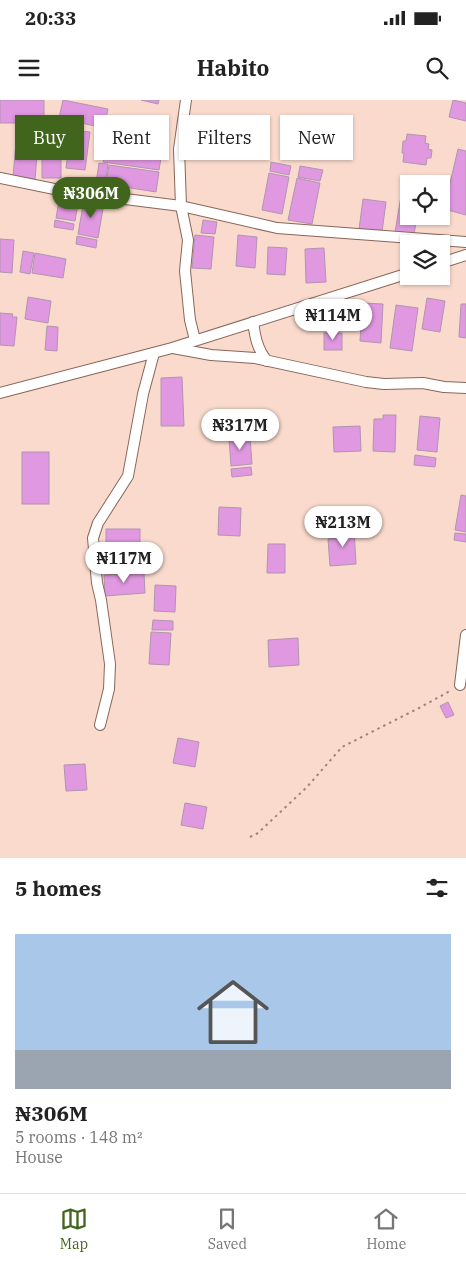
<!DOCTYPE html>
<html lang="en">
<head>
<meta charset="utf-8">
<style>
  :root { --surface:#fff; --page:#f6f6f6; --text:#222; --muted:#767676; --line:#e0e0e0; --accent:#42651d }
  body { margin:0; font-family:"IBM Plex Serif",serif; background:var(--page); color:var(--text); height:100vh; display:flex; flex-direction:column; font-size:19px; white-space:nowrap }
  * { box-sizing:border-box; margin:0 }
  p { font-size:16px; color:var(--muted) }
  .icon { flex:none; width:28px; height:28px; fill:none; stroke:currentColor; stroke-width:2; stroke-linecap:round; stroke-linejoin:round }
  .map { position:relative; height:758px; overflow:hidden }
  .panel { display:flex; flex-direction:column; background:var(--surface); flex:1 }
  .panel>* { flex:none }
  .banner { position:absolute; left:15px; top:15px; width:436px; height:45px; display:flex; gap:10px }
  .fabs { position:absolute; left:400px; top:75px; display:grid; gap:10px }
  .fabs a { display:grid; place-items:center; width:50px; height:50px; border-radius:0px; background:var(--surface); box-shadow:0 1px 4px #0004; font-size:25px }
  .price { position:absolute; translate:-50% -42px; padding:0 11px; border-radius:18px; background:#fff; color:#222; font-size:16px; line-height:32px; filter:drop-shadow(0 1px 2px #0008) }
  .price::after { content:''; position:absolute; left:50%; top:30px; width:15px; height:11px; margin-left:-8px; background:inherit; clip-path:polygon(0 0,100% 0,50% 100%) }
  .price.on { background:var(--accent); color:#fff }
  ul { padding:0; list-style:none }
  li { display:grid; align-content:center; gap:10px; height:265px; padding:0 15px }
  li span { display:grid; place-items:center; height:155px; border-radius:0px; color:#555 }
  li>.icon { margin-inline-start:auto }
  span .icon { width:90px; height:90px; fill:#fffc; stroke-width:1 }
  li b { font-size:21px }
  h2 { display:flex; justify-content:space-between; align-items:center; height:60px; padding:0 15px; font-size:21px }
  .tag { padding:0 18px; border-radius:0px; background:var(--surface); box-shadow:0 1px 4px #0004; font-size:18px; line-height:45px }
  .tag.on { background:var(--accent); color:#fff }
  .status { display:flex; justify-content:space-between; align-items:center; height:35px; padding:0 25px; background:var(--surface); direction:ltr }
  .status svg { height:14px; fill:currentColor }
  header { display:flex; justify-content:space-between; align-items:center; height:65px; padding:0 15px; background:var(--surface); font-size:22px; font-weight:700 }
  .menu { display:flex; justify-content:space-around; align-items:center; height:70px; border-top:1px solid var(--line); background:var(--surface); font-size:14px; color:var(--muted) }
  .menu a { display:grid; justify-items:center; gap:2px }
  .menu .on { color:var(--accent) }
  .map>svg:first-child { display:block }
  .building { fill:#e098e1; stroke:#b095b0 }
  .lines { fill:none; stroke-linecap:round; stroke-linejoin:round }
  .minor-casing { stroke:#886658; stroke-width:12 }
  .path { stroke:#9c847b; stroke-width:2; stroke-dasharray:2.5 4; stroke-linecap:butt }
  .minor { stroke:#fff; stroke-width:10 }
</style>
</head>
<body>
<div class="status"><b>20:33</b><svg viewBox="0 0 49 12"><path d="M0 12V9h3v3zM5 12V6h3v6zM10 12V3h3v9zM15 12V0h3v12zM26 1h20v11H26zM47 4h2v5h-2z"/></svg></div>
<header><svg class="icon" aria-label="menu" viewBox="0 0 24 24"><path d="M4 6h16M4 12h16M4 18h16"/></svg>Habito<svg class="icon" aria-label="search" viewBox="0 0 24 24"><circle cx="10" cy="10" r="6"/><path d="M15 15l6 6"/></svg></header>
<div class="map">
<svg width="466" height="758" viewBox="0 0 466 758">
  <rect width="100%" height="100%" fill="#fadacd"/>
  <!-- building -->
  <g class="building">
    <rect x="0" y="0" width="44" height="23"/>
    <polygon points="63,0 108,9 104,28 59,18"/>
    <polygon points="141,0 159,0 158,4"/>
    <polygon points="453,0 466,3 466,21 449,17"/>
    <polygon points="71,30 90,32 85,70 66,68"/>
    <polygon points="17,32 38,33 38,40 17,40"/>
    <rect x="41" y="34" width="21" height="8"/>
    <polygon points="407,34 426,36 425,43 429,44 428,49 432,50 431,58 427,58 426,65 403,62 404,53 402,53 403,41 406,41"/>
    <polygon points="16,42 38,44 35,79 13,77"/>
    <rect x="42" y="44" width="19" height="34"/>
    <polygon points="458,49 466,51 466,115 444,109"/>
    <polygon points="105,50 161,58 159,70 103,62"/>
    <polygon points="271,62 291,66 289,75 270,71"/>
    <polygon points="99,63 108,64 105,84 96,83"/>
    <polygon points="109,65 159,72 156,92 106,84"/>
    <polygon points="300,66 323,70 320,81 298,77"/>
    <polygon points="269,73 289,77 282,114 262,110"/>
    <polygon points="297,78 320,83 312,124 288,120"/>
    <polygon points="403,85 409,86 409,96 401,94"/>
    <polygon points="60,95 79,98 75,121 56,118"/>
    <polygon points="401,96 409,97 409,116 417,116 414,135 395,132"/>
    <polygon points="363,99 386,102 382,132 359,129"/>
    <polygon points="84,100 104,103 98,138 78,134"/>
    <polygon points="55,120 74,124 73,130 54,127"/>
    <polygon points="203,120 217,122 215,134 201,133"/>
    <polygon points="195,135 214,137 211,169 192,168"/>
    <polygon points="238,135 257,137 255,168 236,166"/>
    <polygon points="77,136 97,140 96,148 76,144"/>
    <polygon points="0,139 14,140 12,173 0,172"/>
    <polygon points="268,147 287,148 285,175 267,174"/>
    <polygon points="324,148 326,182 306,183 305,149"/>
    <polygon points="23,151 34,153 30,174 20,172"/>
    <polygon points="35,153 66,159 63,178 32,173"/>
    <polygon points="28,197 51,201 48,223 25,219"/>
    <polygon points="427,198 445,201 440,232 422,229"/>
    <polygon points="362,203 383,204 381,243 360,241"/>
    <polygon points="461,204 466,204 466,238 459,237"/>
    <polygon points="396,205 418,208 412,251 390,248"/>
    <polygon points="0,213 13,214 12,217 17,217 14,246 0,245"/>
    <polygon points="341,214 342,228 322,229 321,215"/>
    <polygon points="47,226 58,227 57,251 45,250"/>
    <rect x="324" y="233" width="18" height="17"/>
    <polygon points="182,277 184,326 161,326 161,278"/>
    <polygon points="383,315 396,315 395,352 373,351 374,319 383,319"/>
    <polygon points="420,316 440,318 437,352 417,350"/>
    <polygon points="360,326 361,351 334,352 333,327"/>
    <polygon points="250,336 252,364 231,366 229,338"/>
    <rect x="22" y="352" width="27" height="52"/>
    <polygon points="415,355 436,358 435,367 414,365"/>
    <polygon points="251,367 252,375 232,377 231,369"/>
    <polygon points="461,395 466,396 466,432 455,430"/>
    <polygon points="219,407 241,408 240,436 218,435"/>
    <rect x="106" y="429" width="34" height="32"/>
    <polygon points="354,429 356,464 330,466 328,439 337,438 336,430"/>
    <polygon points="455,433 466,434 466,442 454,440"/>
    <polygon points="268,444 285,444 285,473 267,473"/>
    <polygon points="144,473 145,493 105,496 104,475"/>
    <polygon points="155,485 176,486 175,512 154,511"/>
    <polygon points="153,520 173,521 173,530 152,530"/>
    <polygon points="151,532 171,533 169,565 149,564"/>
    <polygon points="298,538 299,565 269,567 268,540"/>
    <polygon points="448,602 454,615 446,618 440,606"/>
    <polygon points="178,638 199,642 195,667 173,663"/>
    <polygon points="85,664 87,690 66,691 64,665"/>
    <polygon points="185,703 207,707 203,729 181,725"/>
  </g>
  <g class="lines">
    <!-- minor casing -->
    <g class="minor-casing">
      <g id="minor">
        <polyline points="186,0 179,49 181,106 188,140 185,171 190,220 195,240"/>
        <polyline points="0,78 69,92 181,106 277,128 466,142"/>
        <polyline points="441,163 466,155"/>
        <path d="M253,222C255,236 257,249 267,261"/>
        <polyline points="173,248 211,255 255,258 366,282 384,284 423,283 444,287 466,288"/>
        <polyline points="0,293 172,248 409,173"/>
        <polyline points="460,585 466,535"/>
        <polyline points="100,625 109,589 110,564 101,500 97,483 93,438 98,423 128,376 143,294 154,253"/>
      </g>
    </g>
    <!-- path -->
    <polyline class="path" points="250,737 258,733 307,687 342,647 419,608 450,591"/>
    <!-- minor -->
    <use href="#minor" class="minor"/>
  </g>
</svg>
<div class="fabs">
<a><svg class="icon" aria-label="locate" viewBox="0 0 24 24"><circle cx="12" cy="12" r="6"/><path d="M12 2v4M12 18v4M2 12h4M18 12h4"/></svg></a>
<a><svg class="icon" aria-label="layers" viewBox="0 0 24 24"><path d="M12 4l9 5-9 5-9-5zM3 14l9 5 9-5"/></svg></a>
</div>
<b class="price on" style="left:91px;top:119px">₦306M</b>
<b class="price" style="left:333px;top:241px">₦114M</b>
<b class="price" style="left:240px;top:351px">₦317M</b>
<b class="price" style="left:343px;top:448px">₦213M</b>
<b class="price" style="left:124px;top:484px">₦117M</b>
<div class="banner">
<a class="tag on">Buy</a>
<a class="tag">Rent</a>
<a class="tag">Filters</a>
<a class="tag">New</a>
</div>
</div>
<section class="panel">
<h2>5 homes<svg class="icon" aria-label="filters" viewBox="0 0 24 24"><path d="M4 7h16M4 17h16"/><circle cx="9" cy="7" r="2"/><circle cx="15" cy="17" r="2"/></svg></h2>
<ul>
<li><span style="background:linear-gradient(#a9c7e8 75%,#9aa5b1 0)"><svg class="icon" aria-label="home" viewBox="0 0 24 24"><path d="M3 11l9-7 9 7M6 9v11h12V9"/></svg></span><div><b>₦306M</b><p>5 rooms · 148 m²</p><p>House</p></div></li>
</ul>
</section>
<nav class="menu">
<a class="on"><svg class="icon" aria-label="map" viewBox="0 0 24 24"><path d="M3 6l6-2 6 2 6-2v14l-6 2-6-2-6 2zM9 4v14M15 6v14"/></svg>Map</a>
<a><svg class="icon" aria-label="saved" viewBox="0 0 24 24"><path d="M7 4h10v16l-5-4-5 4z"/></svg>Saved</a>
<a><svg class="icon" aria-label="home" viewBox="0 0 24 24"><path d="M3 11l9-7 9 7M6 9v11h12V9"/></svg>Home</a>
</nav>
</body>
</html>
